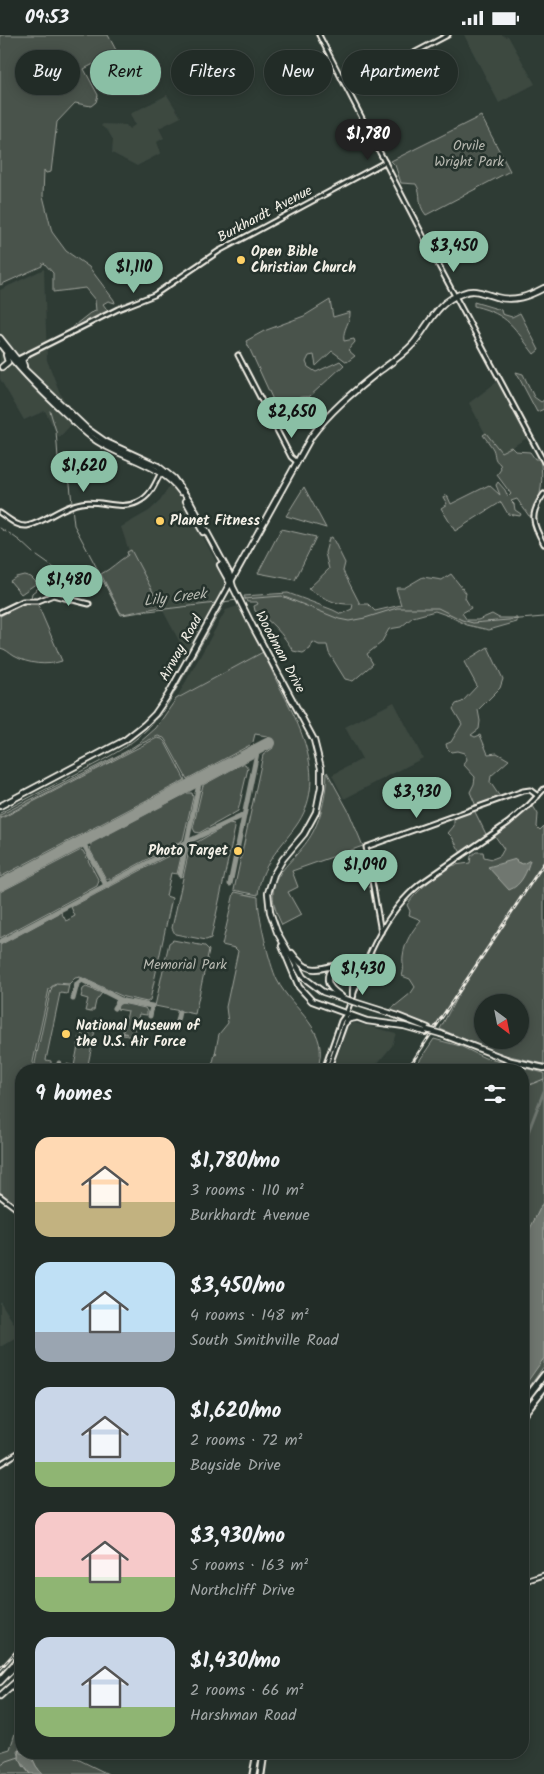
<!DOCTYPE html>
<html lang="en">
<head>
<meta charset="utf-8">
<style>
  :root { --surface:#222c27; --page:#2a342f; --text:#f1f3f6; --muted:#a2a7a7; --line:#3f4844; --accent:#8abfa5 }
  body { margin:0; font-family:Kalam,sans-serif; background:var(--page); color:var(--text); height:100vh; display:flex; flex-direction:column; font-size:19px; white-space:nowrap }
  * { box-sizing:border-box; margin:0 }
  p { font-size:16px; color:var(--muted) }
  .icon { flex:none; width:28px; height:28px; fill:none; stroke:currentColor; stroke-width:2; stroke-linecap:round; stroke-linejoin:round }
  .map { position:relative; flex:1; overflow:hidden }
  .panel { position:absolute; left:15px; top:1029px; width:514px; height:695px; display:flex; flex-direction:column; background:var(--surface); border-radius:20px; box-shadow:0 2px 12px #0003,0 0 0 1px var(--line) }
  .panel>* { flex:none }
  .banner { position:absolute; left:15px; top:15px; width:515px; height:45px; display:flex; gap:10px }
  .needle { width:32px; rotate:148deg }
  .controls { position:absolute; left:474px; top:959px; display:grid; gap:10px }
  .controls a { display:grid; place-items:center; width:55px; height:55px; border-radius:50%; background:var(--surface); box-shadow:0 2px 12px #0003,0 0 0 1px var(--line); font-size:25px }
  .price { position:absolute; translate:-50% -42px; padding:0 11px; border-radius:18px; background:var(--accent); color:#111; font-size:16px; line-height:32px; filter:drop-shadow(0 1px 2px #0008) }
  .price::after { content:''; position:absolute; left:50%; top:30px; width:15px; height:11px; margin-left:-8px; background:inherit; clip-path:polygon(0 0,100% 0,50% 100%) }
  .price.on { background:#222; color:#fff }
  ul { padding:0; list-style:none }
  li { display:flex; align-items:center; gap:15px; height:125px; padding:0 20px }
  li span { display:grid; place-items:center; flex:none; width:140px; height:100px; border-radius:15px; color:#555 }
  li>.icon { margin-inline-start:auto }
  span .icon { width:60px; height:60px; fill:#fffc; stroke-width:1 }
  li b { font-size:21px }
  h2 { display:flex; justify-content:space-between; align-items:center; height:60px; padding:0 20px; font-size:21px }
  .tag { padding:0 18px; border-radius:22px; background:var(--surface); box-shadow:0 2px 12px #0003,0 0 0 1px var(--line); font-size:18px; line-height:45px }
  .tag.on { background:var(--accent); color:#111 }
  .status { display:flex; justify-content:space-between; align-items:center; height:35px; padding:0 25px; background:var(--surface); direction:ltr }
  .status svg { height:14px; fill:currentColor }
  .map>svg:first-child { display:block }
  .built { fill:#3c4841 }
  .green { fill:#48524c; stroke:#9ea29a; fill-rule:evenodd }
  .water { fill:#6f7770; stroke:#a4a8a0 }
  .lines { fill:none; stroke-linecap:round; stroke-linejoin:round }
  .stream { stroke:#a4a8a0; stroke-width:1 }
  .river { stroke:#6f7770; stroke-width:3 }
  .taxiway { stroke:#91968e; stroke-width:5 }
  .runway { stroke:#91968e; stroke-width:12 }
  .tertiary-casing { stroke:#f4f1e8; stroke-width:7 }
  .secondary-casing { stroke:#f4f1e8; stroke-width:7 }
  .primary-casing { stroke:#f4f1e8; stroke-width:8 }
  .trunk-casing { stroke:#f4f1e8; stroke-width:8 }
  .motorway-casing { stroke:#f4f1e8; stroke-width:9 }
  .tertiary { stroke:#26332d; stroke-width:3 }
  .secondary { stroke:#26332d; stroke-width:3 }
  .primary { stroke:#26332d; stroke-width:4.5 }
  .trunk { stroke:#26332d; stroke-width:4.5 }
  .motorway { stroke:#26332d; stroke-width:5 }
  .rail-casing { stroke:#f4f1e8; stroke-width:3 }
  .rail { stroke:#26332d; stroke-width:1; stroke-dasharray:4; stroke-linecap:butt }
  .primary-bridge-casing { stroke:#f4f1e8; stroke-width:8; stroke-linecap:butt }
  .primary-bridge { stroke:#26332d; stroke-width:4.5 }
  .poi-dot { fill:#ffd166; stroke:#26332d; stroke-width:2 }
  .labels { text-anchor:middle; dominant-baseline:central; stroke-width:5; stroke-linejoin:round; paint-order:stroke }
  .park-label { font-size:14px; fill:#b8b9b1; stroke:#26332d }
  .street-label { font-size:14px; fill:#f4f1e8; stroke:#26332d }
  .poi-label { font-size:14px; font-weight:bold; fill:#f4f1e8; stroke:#26332d; text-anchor:start }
  .water-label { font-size:15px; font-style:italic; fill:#b8bab2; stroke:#26332d }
</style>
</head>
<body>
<div class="status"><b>09:53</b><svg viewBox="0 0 49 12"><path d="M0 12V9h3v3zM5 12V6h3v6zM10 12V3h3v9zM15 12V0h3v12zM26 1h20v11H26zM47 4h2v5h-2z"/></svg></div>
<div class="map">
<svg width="544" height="1739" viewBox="0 0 544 1739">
  <rect width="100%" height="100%" fill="#2e3b34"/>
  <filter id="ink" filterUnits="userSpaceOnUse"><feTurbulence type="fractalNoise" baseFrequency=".02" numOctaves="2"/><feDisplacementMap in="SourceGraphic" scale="10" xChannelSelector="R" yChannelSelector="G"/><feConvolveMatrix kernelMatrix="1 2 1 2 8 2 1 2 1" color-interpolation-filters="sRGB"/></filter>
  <g filter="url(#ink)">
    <!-- built -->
    <g class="built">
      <polygon points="464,0 503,0 505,2 508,1 535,49 499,68"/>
      <polygon points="167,60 181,82 159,93 164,103 157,107 161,118 137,131 112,118 113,105 108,96 101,91 103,89 126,90 129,94 135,90 130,79"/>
      <polygon points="44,234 47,325 60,358 69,372 78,382 59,403 45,376 24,385 0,344 0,255"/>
      <polygon points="498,346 527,403 497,421 469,368"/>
      <polygon points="171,449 187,471 225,544 225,549 186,619 131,516 129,516 121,492 149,476 160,466"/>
      <polygon points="238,571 262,615 259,617 260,619 176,664 226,575"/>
      <polygon points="394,667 423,723 344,764 332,740 362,724 345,692"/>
      <polygon points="355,988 396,998 392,1011 372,1035 330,1035 342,1010 346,994 350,989"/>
      <polygon points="0,1266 15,1290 21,1287 21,1300 2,1311 0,1311"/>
    </g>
    <!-- green -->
    <g class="green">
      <polygon points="0,0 108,0 117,17 84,34 98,60 96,67 91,71 75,68 57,87 51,137 46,138 44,135 43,161 52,197 66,216 89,232 114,265 115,268 108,266 103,269 108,276 71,295 71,293 90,278 96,276 95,265 85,253 53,257 53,238 44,228 42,229 42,231 0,250"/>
      <path d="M481,81L510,136L426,180C416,168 423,160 416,149L401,148L395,130L391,126Z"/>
      <path d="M330,265L333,282L350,277C351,287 342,294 344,306L354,304L355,307L348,315L355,321L347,327L332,316L316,331L314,320L309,321L306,327L308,332L316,337L340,326L344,330L309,362C297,360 284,370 273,365L246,306L264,296L304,281Z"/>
      <path d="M474,267L501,275L502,279L512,282L520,278L539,315L534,319C513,292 510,280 474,271Z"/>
      <polygon points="516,337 523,339 534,362 541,367 544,365 544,374 537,377"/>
      <path d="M486,398L501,417L511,412L515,416L530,417L535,424H540C544,442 541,464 533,481H529L517,464L511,466L514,469L515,475L521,479L520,481L508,479L501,467L455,496L441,473L447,469L443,462L447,460L451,469L489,450L500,460L496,450L498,447L505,455L508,462L511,459L497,440L501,434L500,429C493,424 496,421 493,414C490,409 486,404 483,400Z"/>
      <polygon points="304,452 326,493 286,481"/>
      <polygon points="281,494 316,502 295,545 258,538"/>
      <path d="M332,502L345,528L343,536L360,569H368L375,576L401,570L396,553H404L423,542L442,545L451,539L466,558L465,563L471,573L462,578L467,585H478L492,579L499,583H517V587L489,595L467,590L449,581L435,576L413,582L401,592L389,594L381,608L367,619L373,629L353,646L345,644L329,618L327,610H319L313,607L310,614L303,618L293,616C284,600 270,585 255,576L254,571L258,569L257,567H247L244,561L288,558L333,575L341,579L352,574L353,569C333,570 325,563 308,554L329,534L325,518L329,503Z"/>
      <path d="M131,515L161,572L123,579L120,577L101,539C111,534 118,526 128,520L127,517Z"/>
      <polygon points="24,540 31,542 37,548 21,559 10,546 16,542"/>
      <path d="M26,568H37L62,626C47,631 28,629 14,621C9,618 6,614 0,613V581Z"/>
      <polygon points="488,612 503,644 500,653 478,675 480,686 479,694 471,700 475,702 480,700 488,719 497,718 509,725 491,741 490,747 500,762 476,771 470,757 474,749 475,742 464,730 467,724 464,718 457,716 451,717 447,713 446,709 451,707 462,689 453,674 456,669 462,667 477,651 464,627"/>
      <path d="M263,617C269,628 272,636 277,647C300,690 329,745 296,791C280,813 260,831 258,860L234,855L263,720L273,713L267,701L255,699L253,707L250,710L187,744L166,706L164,703L158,701L138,710L131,715L0,783V780L125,717L139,708L156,693L176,664Z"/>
      <polygon points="157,703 162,704 165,707 185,745 0,842 0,784"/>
      <polygon points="242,729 245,729 248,733 238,776 199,798 195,797 193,793 203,750"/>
      <path d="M327,737L348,775L363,811L292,836L298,852L288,857L301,880L282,890C256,839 293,834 313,797C323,778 326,757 327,737Z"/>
      <polygon points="187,758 192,758 193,762 183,805 111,844 106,844 90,815 91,808"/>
      <path d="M533,771L538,779L537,792L540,795L544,791V1029L501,1019L440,994L467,943L434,993L390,975L411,958L415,952L410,944L402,941C405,932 402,929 403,921C405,906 412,896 421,885L409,880L410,876L407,870C414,858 442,834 455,830C460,829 465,829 470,828L471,821L476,817H483L484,822L492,824L500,821L504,814L495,801ZM482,968H520V1005H482Z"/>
      <polygon points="474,775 487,801 461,818 452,802 448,798 454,791 454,785 459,780"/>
      <polygon points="229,789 234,790 235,793 211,903 206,905 175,899 172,893 190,811"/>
      <polygon points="81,815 83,816 99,846 97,851 0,903 0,857"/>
      <polygon points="178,817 181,822 177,839 171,838 166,861 172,863 150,965 147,967 124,962 80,942 75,943 69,949 56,948 49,954 33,1027 34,1035 21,1035 21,1173 0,1158 0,910 61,877 66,886 75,881 71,872 174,818"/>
      <path d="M235,857L258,862C258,881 269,928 277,945C293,976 332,995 317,1035H211L215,1019H217H215L219,999L228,988L226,972L238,916L235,913L222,910L234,858Z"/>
      <polygon points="173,905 205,911 209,915 195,979 155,971 169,908"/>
      <polygon points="57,949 69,950 67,959 60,958 46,1025 51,1026 51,1035 36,1035 35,1028 50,958 52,952"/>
      <polygon points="86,952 102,958 96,966 94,975 91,975 91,977 85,976 88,964 81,962 83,954"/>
      <polygon points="122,968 145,973 147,976 147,980 139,979 133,1002 123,1000 123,998 127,999 123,997 128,976 117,974 118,970"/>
      <polygon points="85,996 89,998 95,996 87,1034 92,1035 65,1035 67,1029 74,1031 80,1001"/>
      <polygon points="434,1004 460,1011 485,1023 544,1038 544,1331 523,1361 522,1035 413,1035"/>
      <polygon points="17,1692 21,1694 20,1711 18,1717 23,1731 30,1739 0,1739 0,1717 10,1714"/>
      <polygon points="30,1718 65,1718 108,1739 42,1739 36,1731"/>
    </g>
    <!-- water -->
    <g class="water">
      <path d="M516,824L517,827L523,829L530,825C527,837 521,851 509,855L488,832Z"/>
      <polygon points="544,1165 544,1323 523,1353 523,1208"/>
      <polygon points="21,1690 21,1718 30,1718 36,1731 42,1739 30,1739 19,1724"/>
    </g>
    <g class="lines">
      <!-- stream -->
      <g class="stream">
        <polyline points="50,376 56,396 58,423 62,435 70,449 72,468"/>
        <polyline points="72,472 74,490 99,537"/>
        <polyline points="0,493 6,497"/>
        <polyline points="9,498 20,506 33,518"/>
        <polyline points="37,521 57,535 76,544 80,545 98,537"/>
        <polyline points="100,540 121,580 148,576 216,568"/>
        <polyline points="44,548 55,534"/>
        <polyline points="31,563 32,558 42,550"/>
        <polyline points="243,564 282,561 339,584 349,586 365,583 397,573 438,573 462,585 473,588 544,582"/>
        <polyline points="223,567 237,565"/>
        <path d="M0,778C24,765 48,753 72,741C111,721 145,706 169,667L225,567"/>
        <polyline points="522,1053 544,1044"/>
        <polyline points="0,1731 7,1726 19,1722"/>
      </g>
      <!-- river -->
      <polyline class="river" points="522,1113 544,1056"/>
      <!-- taxiway -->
      <g class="taxiway">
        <polyline points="82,806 106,850"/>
        <polyline points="180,840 200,744"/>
        <polyline points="230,849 258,713"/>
        <polyline points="0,907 187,807 244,780"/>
        <polyline points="73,964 77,949 82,945 123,966"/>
        <polyline points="114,973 118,967 123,966 152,971 150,981"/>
        <polyline points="177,986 179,977"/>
        <polyline points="58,1035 59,1028"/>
      </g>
      <!-- runway -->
      <polyline class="runway" points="0,850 269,708"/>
      <!-- tertiary casing -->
      <g class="tertiary-casing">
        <g id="tertiary">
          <polyline points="347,53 448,0"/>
          <polyline points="238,320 291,422 297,427"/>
          <polyline points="16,325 118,274 154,260 219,216 385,127"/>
          <path d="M0,478C8,483 17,492 27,491C44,488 61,471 81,468C99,464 120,476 138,467C151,461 155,449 161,437"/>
          <polyline points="0,577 23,566 38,566 53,560 89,569"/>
          <polyline points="381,897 366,812 523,756 530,755 538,761"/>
          <polyline points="0,1161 21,1177"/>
          <polyline points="0,1429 21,1416"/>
          <polyline points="522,1547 544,1540"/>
        </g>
      </g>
      <!-- secondary casing -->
      <g class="secondary-casing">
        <g id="secondary">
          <polyline points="319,0 432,218 544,427"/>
          <path d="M544,459C529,479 532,488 544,509"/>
          <path d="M324,1035L341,986L346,979C363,934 380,881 420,849L508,788L529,770L544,754"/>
          <polyline points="328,1035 345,988 346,980"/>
          <polyline points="0,1644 21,1620"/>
        </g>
      </g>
      <!-- primary casing -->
      <g class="primary-casing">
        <g id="primary">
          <polyline points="0,303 26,336 86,393 106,407 158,431 173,443 190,466 229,538 233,552 253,592 314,705 321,733 321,752 316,777 304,799 283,824 274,839 268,858 270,877 277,897 303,942 323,957 348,965"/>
          <path d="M0,309C19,334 40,355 63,376C74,386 84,398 97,406C125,424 161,429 181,457"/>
          <polyline points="24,331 22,325 27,320"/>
          <polyline points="2,332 8,327 6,320"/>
          <polyline points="186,466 203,497"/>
          <polyline points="220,530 231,550"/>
          <path d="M0,771L125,705L144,690L155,679L168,660L311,402C329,377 353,357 377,338C389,329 403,320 413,309C429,290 436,267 463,258C475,253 484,259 496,262C514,267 529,261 544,253"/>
          <polyline points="282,911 299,952 312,966 367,986 404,991 425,997"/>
          <path d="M292,918C317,954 332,915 363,936"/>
          <path d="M336,931L329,938C325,949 332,955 341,961"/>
          <path d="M345,931C358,938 352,950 353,961"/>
          <polyline points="354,967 395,980 428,993"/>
          <polyline points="345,988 349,984 355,983"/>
          <polyline points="441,999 511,1026 544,1033"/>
        </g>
      </g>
      <!-- trunk casing -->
      <g class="trunk-casing">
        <g id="trunk">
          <polyline points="0,1647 21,1625"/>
          <polyline points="0,1661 21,1642"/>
        </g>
      </g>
      <!-- motorway casing -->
      <g class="motorway-casing">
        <g id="motorway">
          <polyline points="522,1369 544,1340"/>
          <polyline points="522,1381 544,1353"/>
          <polyline points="253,1739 257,1718"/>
          <polyline points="261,1739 264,1718"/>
        </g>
      </g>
      <!-- tertiary -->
      <use href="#tertiary" class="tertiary"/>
      <!-- secondary -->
      <use href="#secondary" class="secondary"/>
      <!-- primary -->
      <use href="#primary" class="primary"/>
      <!-- trunk -->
      <use href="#trunk" class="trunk"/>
      <!-- motorway -->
      <use href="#motorway" class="motorway"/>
      <!-- rail casing -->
      <g class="rail-casing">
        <g id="rail">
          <polyline points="407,1035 544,828"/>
          <polyline points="0,1634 21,1611"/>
        </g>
      </g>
      <!-- rail -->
      <use href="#rail" class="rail"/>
      <!-- primary-bridge casing -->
      <g class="primary-bridge-casing">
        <g id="primary-bridge">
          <polyline points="348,965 354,967"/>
          <polyline points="427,995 441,999"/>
        </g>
      </g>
      <!-- primary-bridge -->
      <use href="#primary-bridge" class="primary-bridge"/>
    </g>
  </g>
  <!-- markers -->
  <g class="poi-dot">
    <circle cx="241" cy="225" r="5"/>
    <circle cx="160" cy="486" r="5"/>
    <circle cx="238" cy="816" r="5"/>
    <circle cx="66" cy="999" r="5"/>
  </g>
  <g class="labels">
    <!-- park labels -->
    <g class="park-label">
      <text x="469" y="111">Orvile<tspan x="469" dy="16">Wright Park</tspan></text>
      <text x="185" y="930">Memorial Park</text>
    </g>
    <!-- street labels -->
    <g class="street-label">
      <text transform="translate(265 179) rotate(-28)">Burkhardt Avenue</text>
      <text transform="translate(181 613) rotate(-61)">Airway Road</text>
      <text transform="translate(280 617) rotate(62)">Woodman Drive</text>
    </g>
    <!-- poi labels -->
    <g class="poi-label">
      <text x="251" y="217">Open Bible<tspan x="251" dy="16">Christian Church</tspan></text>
      <text x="170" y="486">Planet Fitness</text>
      <text x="228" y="816" text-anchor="end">Photo Target</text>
      <text x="76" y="991">National Museum of<tspan x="76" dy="16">the U.S. Air Force</tspan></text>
    </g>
    <!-- water labels -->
    <g class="water-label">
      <text transform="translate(175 563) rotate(-7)">Lily Creek</text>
    </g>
  </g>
</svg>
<div class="controls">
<a><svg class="needle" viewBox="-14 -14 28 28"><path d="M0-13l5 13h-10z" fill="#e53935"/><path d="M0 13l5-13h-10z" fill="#a2a7a7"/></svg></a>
</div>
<b class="price on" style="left:368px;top:126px">$1,780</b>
<b class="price" style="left:454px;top:238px">$3,450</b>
<b class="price" style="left:134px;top:259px">$1,110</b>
<b class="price" style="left:292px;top:404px">$2,650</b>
<b class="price" style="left:84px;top:458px">$1,620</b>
<b class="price" style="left:69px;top:572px">$1,480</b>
<b class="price" style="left:417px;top:784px">$3,930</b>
<b class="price" style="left:365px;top:857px">$1,090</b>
<b class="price" style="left:363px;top:961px">$1,430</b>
<div class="banner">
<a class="tag">Buy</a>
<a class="tag on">Rent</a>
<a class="tag">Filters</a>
<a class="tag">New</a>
<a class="tag">Apartment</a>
</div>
<section class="panel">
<h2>9 homes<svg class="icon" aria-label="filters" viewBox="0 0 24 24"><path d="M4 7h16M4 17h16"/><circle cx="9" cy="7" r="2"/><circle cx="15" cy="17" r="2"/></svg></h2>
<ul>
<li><span style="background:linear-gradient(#ffd9b3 65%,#c2b280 0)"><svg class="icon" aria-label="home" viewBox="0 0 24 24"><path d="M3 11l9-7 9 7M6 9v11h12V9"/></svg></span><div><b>$1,780/mo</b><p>3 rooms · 110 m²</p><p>Burkhardt Avenue</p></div></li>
<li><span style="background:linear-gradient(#bfe0f5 70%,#9aa5b1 0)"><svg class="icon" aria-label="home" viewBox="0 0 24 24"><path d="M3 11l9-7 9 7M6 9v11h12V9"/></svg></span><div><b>$3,450/mo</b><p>4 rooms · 148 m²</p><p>South Smithville Road</p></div></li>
<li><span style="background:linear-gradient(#c9d6e8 75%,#8fb573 0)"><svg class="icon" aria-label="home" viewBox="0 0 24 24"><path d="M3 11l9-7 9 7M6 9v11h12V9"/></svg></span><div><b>$1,620/mo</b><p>2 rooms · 72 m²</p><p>Bayside Drive</p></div></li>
<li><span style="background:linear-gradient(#f6c9c9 65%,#8fb573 0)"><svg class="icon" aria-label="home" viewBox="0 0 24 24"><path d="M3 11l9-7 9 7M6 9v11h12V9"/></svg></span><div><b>$3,930/mo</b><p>5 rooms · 163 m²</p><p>Northcliff Drive</p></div></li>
<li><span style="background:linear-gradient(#c9d6e8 70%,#8fb573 0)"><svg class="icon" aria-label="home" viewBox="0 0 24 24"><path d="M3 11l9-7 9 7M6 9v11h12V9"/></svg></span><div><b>$1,430/mo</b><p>2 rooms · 66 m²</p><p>Harshman Road</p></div></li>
</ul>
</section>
</div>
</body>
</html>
